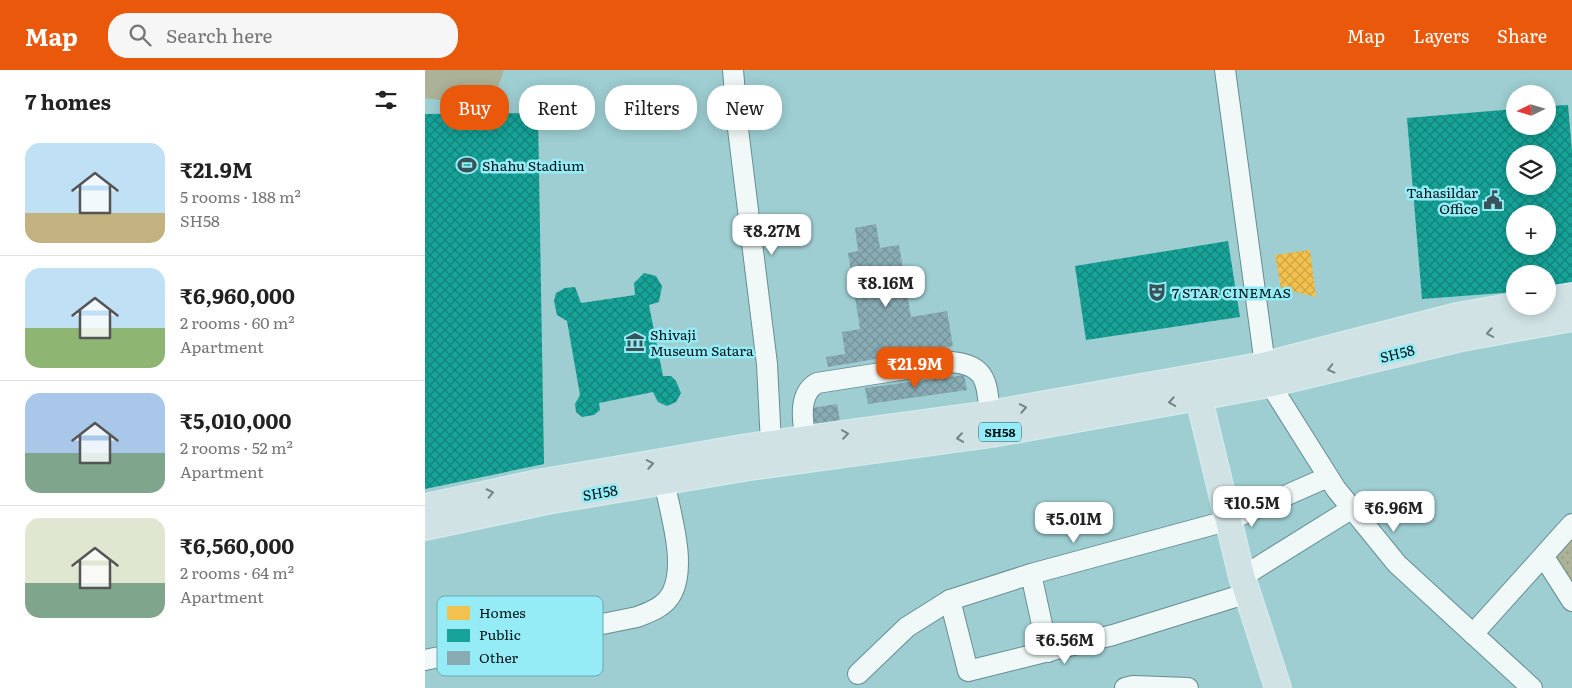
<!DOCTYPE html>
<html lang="en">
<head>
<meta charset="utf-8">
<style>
  :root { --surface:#fff; --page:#f6f6f6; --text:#222; --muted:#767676; --line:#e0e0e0; --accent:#ea580c }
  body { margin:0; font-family:Literata,serif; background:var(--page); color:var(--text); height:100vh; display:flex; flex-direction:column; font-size:19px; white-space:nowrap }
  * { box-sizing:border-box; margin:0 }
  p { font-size:16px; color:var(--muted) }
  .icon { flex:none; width:28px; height:28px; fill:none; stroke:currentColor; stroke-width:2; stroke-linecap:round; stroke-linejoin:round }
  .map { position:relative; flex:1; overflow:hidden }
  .drawer { display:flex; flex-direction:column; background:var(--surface); width:425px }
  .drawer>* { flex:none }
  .guide { position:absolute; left:15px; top:15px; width:475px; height:45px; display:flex; gap:10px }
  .needle { width:32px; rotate:265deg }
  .tools { position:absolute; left:1081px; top:15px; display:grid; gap:10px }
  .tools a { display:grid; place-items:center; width:50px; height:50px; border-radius:50%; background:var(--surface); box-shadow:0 2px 12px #0003; font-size:25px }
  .price { position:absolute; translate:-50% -42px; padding:0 11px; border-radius:10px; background:#fff; color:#222; font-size:16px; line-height:32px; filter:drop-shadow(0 1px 2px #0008) }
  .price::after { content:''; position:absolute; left:50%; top:30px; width:15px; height:11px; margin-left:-8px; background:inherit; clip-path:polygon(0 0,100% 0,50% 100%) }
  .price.active { background:var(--accent); color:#fff }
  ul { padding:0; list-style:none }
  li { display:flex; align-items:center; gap:15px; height:125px; padding:0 25px }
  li+li { border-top:1px solid var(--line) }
  li span { display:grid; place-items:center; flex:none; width:140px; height:100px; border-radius:15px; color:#555 }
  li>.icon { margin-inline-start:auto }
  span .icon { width:60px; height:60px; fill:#fffc; stroke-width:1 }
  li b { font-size:21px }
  h2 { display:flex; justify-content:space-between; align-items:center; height:60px; padding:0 25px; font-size:21px }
  .chip { padding:0 18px; border-radius:20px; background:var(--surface); box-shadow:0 2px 12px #0003; font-size:18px; line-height:45px }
  .chip.active { background:var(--accent); color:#fff }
  header { display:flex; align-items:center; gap:30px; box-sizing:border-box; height:70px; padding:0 25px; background:var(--accent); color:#fff }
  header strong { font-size:24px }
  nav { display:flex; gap:28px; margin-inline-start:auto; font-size:18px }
  .search { width:350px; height:45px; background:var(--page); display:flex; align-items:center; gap:12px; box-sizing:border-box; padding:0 18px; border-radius:20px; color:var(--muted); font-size:19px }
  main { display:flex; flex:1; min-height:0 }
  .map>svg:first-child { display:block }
  .grass { fill:url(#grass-dots) }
  .garden { fill:#abb297 }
  .homes { fill:url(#homes-cross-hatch) }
  .public { fill:url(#public-cross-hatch); fill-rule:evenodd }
  .building { fill:url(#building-cross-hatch) }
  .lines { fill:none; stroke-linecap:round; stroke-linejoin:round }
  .minor-casing { stroke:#658e92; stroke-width:22 }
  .major-casing { stroke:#d3e9eb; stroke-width:28 }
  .minor { stroke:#f0f8f8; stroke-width:20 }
  .major { stroke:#d0e2e4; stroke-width:25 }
  .oneway { stroke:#728587 }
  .labels { text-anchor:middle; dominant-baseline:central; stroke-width:5; stroke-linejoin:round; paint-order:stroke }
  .shield { fill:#95ecf6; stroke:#2d5459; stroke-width:1 }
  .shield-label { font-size:12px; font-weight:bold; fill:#001316 }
  .poi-label { font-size:14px; fill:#001316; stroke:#95ecf6; text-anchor:start }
  .street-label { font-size:14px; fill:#001316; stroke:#95ecf6 }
  .key { fill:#95ecf6; stroke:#68abb3; stroke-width:1 }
  .key-label { font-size:14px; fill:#001316 }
</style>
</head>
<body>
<header>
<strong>Map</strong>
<div class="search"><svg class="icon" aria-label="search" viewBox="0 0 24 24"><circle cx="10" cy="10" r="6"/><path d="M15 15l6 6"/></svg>Search here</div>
<nav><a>Map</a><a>Layers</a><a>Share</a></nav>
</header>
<main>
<section class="drawer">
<h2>7 homes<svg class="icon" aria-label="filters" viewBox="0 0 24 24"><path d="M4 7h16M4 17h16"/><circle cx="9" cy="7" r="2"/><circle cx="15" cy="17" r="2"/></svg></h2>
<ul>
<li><span style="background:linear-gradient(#bfe0f5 70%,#c2b280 0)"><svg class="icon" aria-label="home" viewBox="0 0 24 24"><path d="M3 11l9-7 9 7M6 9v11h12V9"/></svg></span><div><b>₹21.9M</b><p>5 rooms · 188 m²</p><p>SH58</p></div></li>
<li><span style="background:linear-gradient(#bfe0f5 60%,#8fb573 0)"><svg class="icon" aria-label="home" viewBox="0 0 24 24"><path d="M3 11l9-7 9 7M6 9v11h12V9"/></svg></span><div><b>₹6,960,000</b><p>2 rooms · 60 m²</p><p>Apartment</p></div></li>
<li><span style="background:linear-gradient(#a9c7e8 60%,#7fa58c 0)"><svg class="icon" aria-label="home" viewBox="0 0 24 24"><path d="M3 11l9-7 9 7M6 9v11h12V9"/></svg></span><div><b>₹5,010,000</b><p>2 rooms · 52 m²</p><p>Apartment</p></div></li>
<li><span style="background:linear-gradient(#dfe7d0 65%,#7fa58c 0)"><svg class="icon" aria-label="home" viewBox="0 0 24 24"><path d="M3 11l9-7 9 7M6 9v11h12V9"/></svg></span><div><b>₹6,560,000</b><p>2 rooms · 64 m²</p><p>Apartment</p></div></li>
</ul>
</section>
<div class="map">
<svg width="1147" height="618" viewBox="0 0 1147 618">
  <defs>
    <pattern id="grass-dots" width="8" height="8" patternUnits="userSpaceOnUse" patternTransform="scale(1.25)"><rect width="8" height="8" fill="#abb297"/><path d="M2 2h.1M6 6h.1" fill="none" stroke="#919881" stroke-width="1.8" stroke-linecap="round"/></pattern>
    <pattern id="homes-cross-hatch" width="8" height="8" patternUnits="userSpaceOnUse" patternTransform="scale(1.25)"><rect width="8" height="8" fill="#f2c14e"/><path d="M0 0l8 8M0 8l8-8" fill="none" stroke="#cea543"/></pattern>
    <pattern id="public-cross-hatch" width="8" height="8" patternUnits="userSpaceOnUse" patternTransform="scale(1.25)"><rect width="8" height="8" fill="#17a398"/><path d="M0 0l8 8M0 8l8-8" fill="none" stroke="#12847b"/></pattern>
    <pattern id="building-cross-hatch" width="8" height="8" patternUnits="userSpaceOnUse" patternTransform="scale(1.25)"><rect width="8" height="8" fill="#89acb4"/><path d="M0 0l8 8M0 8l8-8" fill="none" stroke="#74939a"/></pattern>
  </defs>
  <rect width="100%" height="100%" fill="#9eced2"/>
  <!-- grass -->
  <polygon class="grass" points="1147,466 1147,517 1128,489"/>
  <!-- garden -->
  <polygon class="garden" points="0,0 79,0 66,37 0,28"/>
  <!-- homes -->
  <polygon class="homes" points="885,180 891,227 856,218 850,185"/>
  <!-- public -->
  <g class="public">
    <path d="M1143,35L1147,81V217L1122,219V204H1090V222L997,229L982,48L1090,39V56H1122V36ZM1090,84H1122V116H1090ZM1090,144H1122V176H1090Z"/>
    <polygon points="113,43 119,394 0,419 0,44"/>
    <polygon points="803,171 815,247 661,270 650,196"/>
    <polygon points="219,203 231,206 237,216 234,232 224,235 238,306 246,306 251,311 256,323 251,332 242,336 233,332 228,322 174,333 175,340 169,345 157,347 151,342 150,334 155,325 142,251 132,245 129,231 131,223 140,218 150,217 156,233 210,225 209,213"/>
  </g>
  <!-- building -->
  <g class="building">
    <polygon points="451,154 455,178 474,175 486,247 522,241 528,276 403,297 401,287 420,284 417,262 435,259 423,183 433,181 430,158"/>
    <polygon points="539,305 542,320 443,334 440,318"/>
    <polygon points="412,334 415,351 384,356 381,339"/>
  </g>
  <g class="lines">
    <!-- minor casing -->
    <g class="minor-casing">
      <g id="minor">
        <polyline points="308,0 313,59 342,294 346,374"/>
        <polyline points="800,0 840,295 845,314 911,419 972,494 1107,618"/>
        <path d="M383,384C380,362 369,326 392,313L526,292C569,295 561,323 566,357"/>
        <polyline points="1119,487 1147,531"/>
        <polyline points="606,504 623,582"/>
        <polyline points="817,507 926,439"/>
        <polyline points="525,530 543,601 688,565 823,523"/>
        <polyline points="1048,564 1147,454"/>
        <path d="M0,590L212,547C225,542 240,537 247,523C262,494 245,442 239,411"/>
        <polyline points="433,604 482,557 525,530 606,504 805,450 903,407"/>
        <polyline points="700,618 708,616 763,618"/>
      </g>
    </g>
    <!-- major casing -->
    <g class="major-casing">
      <g id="major">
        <polyline points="1122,230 1147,226"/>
        <polyline points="770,312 817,507 853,618"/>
        <polyline points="0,437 118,412 236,392 322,377 564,344 840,295 1032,246 1090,236"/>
        <polyline points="0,457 122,431 325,397 567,364 774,327 845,314 1037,268 1147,248"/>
      </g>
    </g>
    <!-- minor -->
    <use href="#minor" class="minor"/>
    <!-- major -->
    <use href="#major" class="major"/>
  </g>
  <!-- one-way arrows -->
  <defs><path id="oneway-chevron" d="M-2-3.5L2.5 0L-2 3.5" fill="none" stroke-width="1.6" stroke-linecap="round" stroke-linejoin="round" transform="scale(1.25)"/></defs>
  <g class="oneway">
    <use href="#oneway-chevron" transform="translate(1065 263) rotate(170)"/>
    <use href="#oneway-chevron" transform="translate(906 299) rotate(166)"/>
    <use href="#oneway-chevron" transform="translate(747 332) rotate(171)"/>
    <use href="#oneway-chevron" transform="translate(598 338) rotate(-10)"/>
    <use href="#oneway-chevron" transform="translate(420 364) rotate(-8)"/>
    <use href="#oneway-chevron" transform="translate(535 368) rotate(172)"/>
    <use href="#oneway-chevron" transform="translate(225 394) rotate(-10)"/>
    <use href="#oneway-chevron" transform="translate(65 423) rotate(-12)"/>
  </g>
  <!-- icons -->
  <defs>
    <g id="stadium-bare" transform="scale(1.5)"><path d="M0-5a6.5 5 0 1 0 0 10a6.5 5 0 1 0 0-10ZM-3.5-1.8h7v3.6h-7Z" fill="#375458" stroke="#95ecf6" stroke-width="2.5" paint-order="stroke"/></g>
    <g id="civic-bare" transform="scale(1.5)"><path d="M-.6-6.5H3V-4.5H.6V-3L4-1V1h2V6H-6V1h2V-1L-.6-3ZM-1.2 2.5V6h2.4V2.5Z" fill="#375458" stroke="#95ecf6" stroke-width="2.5" paint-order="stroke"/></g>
    <g id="theatre-bare" transform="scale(1.5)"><path d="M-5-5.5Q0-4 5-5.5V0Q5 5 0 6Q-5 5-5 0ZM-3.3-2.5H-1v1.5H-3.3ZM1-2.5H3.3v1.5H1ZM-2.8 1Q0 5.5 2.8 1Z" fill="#375458" stroke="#95ecf6" stroke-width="2.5" paint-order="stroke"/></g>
    <g id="museum-bare" transform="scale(1.5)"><path d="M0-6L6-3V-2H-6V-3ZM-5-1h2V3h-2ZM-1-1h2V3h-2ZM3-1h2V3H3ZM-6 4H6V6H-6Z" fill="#375458" stroke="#95ecf6" stroke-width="2.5" paint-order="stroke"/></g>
  </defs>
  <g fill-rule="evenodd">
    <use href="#stadium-bare" x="42" y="95"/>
    <use href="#civic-bare" x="1068" y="130"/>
    <use href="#theatre-bare" x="732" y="222"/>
    <use href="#museum-bare" x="210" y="272"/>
  </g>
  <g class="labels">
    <!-- shield labels -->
    <rect class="shield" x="554" y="352.5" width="42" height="19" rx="4"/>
    <g class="shield-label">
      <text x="575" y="362">SH58</text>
    </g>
    <!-- poi labels -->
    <g class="poi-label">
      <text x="57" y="95">Shahu Stadium</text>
      <text x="1053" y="122" text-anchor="end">Tahasildar<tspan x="1053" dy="16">Office</tspan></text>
      <text x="747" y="222">7 STAR CINEMAS</text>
      <text x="225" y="264">Shivaji<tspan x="225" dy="16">Museum Satara</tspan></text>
    </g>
    <!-- street labels -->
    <g class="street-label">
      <text transform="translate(972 283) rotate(-14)">SH58</text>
      <text transform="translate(175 422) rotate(-10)">SH58</text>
    </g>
  </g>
  <!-- legend -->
  <rect x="12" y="526" width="166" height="80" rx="8" class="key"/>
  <rect x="22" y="536" width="23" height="14" fill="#f2c14e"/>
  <rect x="22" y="559" width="23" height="13" fill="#17a398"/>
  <rect x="22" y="581" width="23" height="14" fill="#89acb4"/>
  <g class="key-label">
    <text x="54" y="548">Homes</text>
    <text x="54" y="570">Public</text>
    <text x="54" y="593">Other</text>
  </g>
</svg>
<div class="tools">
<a><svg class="needle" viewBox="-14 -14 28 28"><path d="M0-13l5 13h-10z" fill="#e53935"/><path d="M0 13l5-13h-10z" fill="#767676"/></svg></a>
<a><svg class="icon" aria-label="layers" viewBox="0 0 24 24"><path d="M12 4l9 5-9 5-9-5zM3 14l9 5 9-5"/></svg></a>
<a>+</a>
<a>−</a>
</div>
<b class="price" style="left:347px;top:186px">₹8.27M</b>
<b class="price" style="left:461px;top:238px">₹8.16M</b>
<b class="price active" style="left:490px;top:319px">₹21.9M</b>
<b class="price" style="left:827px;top:458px">₹10.5M</b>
<b class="price" style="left:969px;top:463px">₹6.96M</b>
<b class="price" style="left:649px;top:474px">₹5.01M</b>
<b class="price" style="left:640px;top:595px">₹6.56M</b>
<div class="guide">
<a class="chip active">Buy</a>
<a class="chip">Rent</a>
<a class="chip">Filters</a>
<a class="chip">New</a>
</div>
</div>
</main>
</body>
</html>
